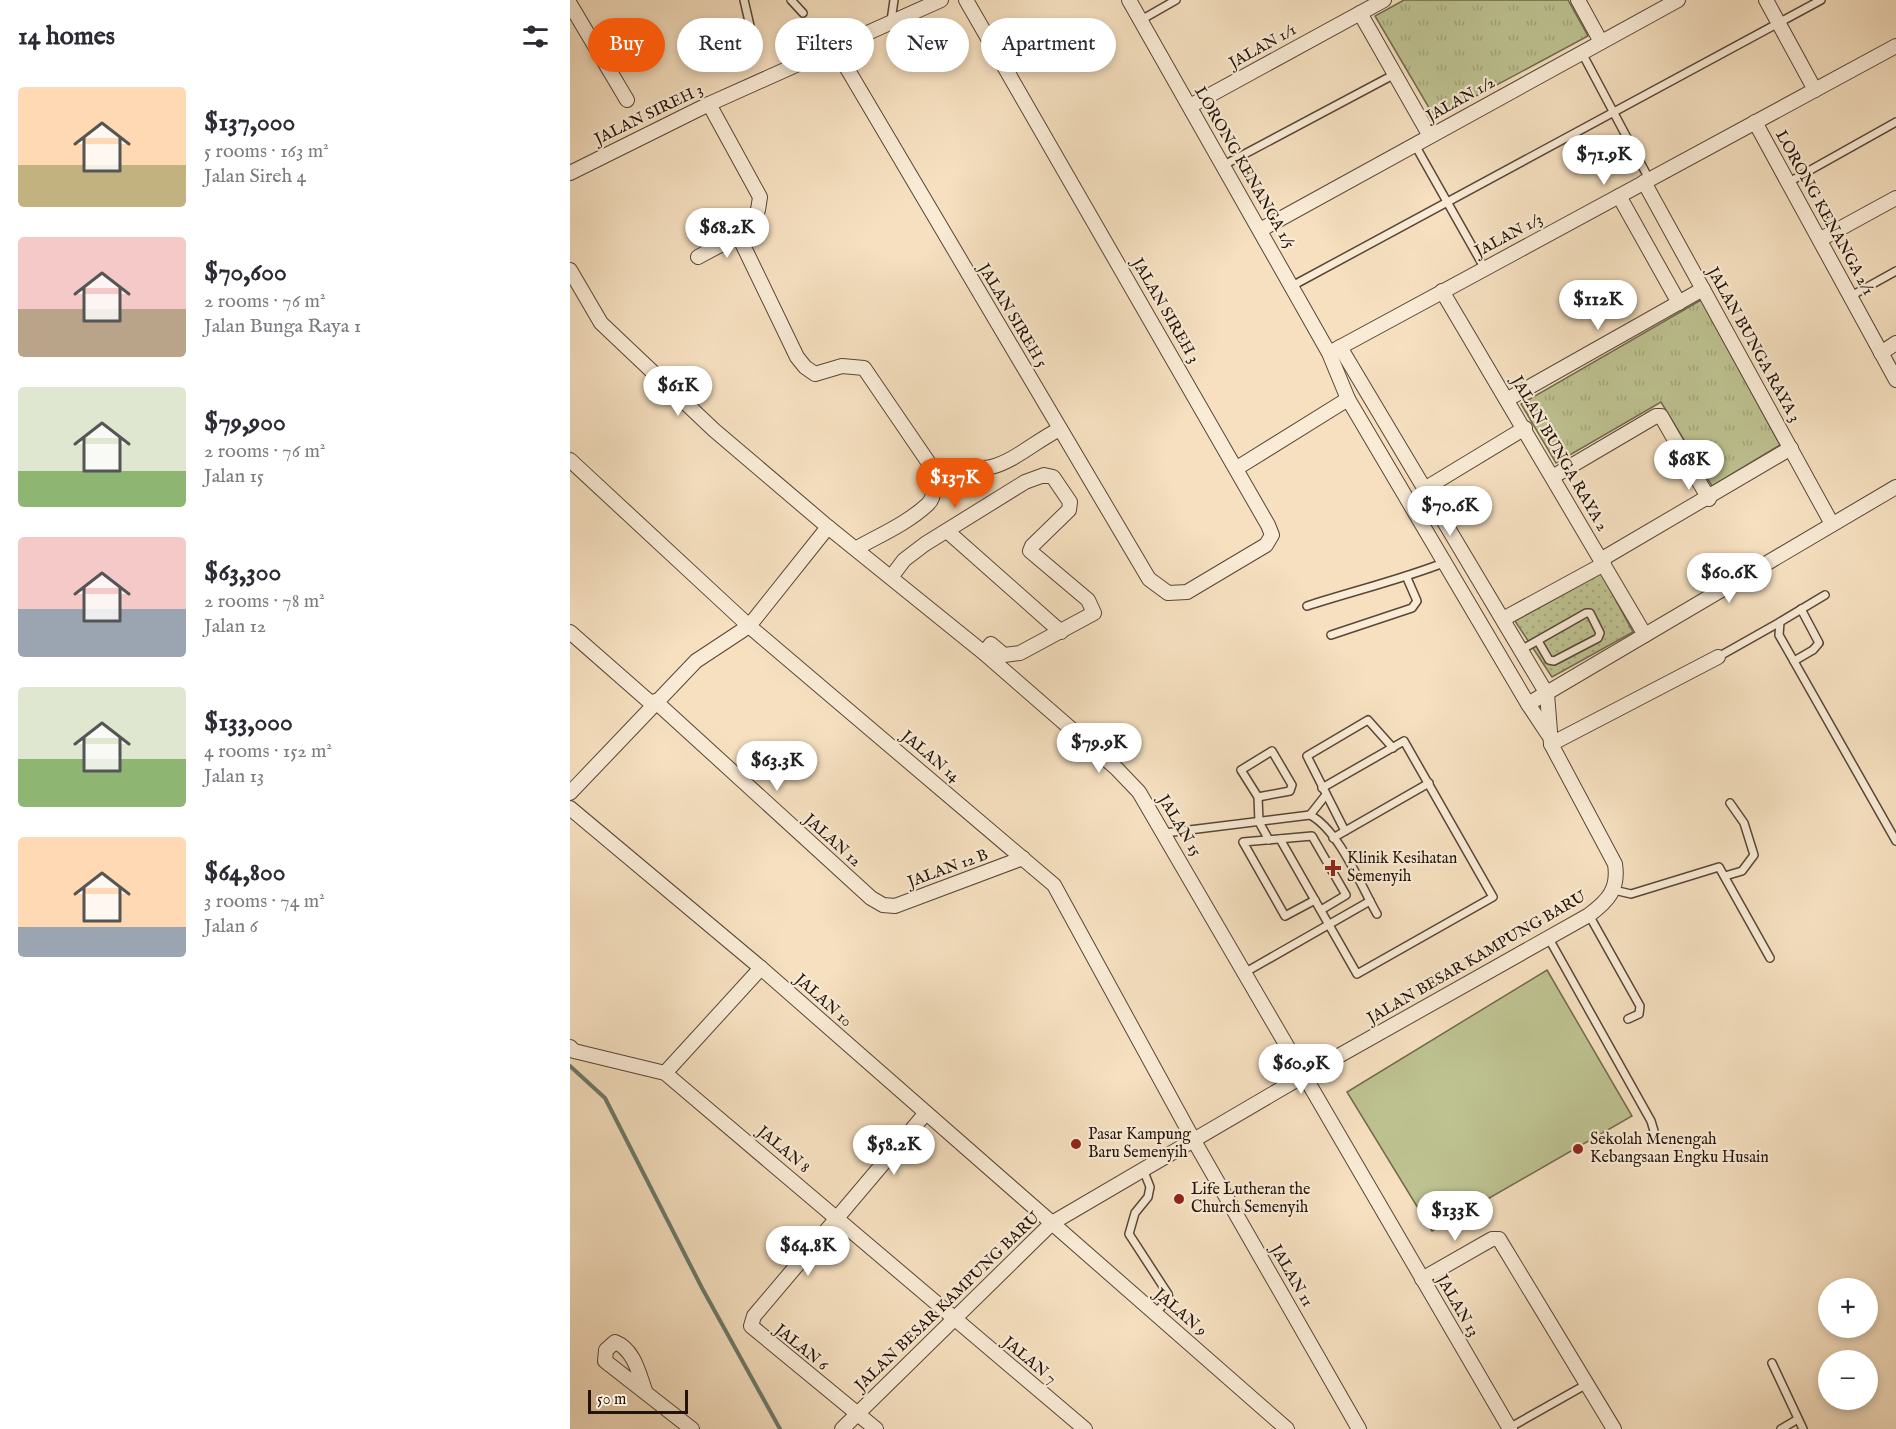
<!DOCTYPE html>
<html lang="en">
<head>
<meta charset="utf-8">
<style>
  :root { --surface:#fff; --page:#f2f2f3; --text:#2b2b33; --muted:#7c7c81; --accent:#ea580c }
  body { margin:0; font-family:"IM FELL English",serif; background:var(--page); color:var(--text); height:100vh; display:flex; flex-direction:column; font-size:22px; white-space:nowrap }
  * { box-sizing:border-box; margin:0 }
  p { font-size:20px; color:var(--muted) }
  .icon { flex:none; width:33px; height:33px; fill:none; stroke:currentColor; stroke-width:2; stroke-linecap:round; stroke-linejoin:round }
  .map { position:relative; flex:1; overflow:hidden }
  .sheet { display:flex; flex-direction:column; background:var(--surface); width:570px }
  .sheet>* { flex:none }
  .banner { position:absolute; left:18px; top:18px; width:570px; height:54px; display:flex; gap:12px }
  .controls { position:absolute; left:1248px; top:1278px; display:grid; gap:12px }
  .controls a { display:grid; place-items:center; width:60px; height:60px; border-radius:50%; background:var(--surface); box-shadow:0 3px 9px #0003; font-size:30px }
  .scale { position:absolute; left:18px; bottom:15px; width:100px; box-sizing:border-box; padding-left:6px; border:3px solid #231309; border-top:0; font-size:16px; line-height:21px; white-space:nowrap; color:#231309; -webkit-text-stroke:4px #f9ebd6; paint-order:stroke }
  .price { position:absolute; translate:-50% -51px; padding:0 14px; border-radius:21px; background:#fff; color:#222; font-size:20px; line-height:39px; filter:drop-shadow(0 2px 3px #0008) }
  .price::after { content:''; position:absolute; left:50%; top:36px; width:18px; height:14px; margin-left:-9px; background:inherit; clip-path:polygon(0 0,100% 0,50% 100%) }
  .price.active { background:var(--accent); color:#fff }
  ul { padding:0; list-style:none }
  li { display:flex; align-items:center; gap:18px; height:150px; padding:0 18px }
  li span { display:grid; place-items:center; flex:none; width:168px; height:120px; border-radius:6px; color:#555 }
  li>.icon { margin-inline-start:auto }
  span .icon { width:72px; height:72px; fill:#fffc; stroke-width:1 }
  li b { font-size:26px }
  h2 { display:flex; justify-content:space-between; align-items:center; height:72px; padding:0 18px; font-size:26px }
  .tag { padding:0 21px; border-radius:27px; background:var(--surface); box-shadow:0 3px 9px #0003; font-size:21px; line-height:54px }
  .tag.active { background:var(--accent); color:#fff }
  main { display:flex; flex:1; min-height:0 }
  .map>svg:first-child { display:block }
  .grass { fill:url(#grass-dots); stroke:#706a4d; stroke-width:1.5 }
  .park { fill:url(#park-tufts); stroke:#706a4d; stroke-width:1.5 }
  .pitch { fill:#bec291; stroke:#706a4d; stroke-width:1.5 }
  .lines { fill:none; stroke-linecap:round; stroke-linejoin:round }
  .stream { stroke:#6d7a6b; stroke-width:4 }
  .service-casing { stroke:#584637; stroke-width:10 }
  .minor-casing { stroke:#584637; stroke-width:16 }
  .service { stroke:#f9ebd6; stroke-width:7 }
  .minor { stroke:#f9ebd6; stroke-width:14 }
  .poi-dot { fill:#8f2418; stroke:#f9ebd6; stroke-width:2 }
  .labels { text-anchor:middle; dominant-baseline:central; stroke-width:4.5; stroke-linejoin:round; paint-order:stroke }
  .street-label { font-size:16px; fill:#231309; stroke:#f9ebd6 }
  .poi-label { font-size:16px; fill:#231309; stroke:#f9ebd6; text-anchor:start }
</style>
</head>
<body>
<main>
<section class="sheet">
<h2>14 homes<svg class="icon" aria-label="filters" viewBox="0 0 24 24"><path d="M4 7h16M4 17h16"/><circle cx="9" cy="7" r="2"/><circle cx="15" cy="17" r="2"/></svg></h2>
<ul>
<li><span style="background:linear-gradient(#ffd9b3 65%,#c2b280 0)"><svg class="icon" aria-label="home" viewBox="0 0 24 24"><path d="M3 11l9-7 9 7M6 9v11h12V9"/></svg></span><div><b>$137,000</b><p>5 rooms · 163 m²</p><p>Jalan Sireh 4</p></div></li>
<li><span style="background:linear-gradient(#f6c9c9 60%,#b9a48a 0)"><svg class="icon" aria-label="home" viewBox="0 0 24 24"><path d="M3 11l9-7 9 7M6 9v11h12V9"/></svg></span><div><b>$70,600</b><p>2 rooms · 76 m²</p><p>Jalan Bunga Raya 1</p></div></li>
<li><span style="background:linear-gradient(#dfe7d0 70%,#8fb573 0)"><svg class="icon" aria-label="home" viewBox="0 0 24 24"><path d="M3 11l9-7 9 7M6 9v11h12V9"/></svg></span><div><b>$79,900</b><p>2 rooms · 76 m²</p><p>Jalan 15</p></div></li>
<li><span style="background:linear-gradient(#f6c9c9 60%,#9aa5b1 0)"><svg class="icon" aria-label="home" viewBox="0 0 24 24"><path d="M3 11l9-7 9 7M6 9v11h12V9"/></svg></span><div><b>$63,300</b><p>2 rooms · 78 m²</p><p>Jalan 12</p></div></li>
<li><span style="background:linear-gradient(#dfe7d0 60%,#8fb573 0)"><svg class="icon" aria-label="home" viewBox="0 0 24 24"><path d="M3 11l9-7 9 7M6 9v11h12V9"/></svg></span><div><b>$133,000</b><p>4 rooms · 152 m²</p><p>Jalan 13</p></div></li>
<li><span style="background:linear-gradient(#ffd9b3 75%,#9aa5b1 0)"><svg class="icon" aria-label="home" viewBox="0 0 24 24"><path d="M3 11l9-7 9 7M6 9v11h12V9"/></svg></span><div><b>$64,800</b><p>3 rooms · 74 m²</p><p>Jalan 6</p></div></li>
</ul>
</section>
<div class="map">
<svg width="1326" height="1429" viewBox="0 0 1326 1429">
  <defs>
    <pattern id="grass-dots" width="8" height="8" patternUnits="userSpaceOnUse" patternTransform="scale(1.5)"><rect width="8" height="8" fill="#bec291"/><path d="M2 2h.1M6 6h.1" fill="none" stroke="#a3a67c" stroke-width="1.8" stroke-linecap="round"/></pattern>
    <pattern id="park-tufts" width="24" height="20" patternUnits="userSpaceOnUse" patternTransform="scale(1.5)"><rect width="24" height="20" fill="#bec291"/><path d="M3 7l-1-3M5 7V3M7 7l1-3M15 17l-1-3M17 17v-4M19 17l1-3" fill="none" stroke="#a3a67c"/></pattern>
  </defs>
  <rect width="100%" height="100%" fill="#f6e0c0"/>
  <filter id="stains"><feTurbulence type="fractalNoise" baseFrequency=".00333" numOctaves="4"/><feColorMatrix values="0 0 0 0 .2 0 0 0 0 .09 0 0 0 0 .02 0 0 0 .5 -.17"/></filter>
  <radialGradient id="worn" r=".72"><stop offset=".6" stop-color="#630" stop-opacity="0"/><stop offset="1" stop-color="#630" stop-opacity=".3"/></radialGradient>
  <!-- grass -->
  <polygon class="grass" points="1031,573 1063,632 982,677 945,621"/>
  <!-- park -->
  <g class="park">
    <polygon points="834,0 998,0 1018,36 865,118 805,16"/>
    <polygon points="1131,300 1210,445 1142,486 1091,402 986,463 951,404"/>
  </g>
  <!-- pitch -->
  <polygon class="pitch" points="977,970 1062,1116 862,1231 777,1092"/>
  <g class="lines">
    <!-- stream -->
    <polyline class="stream" points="0,1066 35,1098 132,1288 210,1429"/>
    <!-- service casing -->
    <g class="service-casing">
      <g id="service">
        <polyline points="221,0 233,13"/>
        <polyline points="571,20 606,0"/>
        <polyline points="321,21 324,0"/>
        <polyline points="1012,53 1079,179"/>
        <polyline points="149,66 180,51 184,43 174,0"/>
        <polyline points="845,145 915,269"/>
        <polyline points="654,165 825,74"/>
        <polyline points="1219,182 1326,122"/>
        <polyline points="722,286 1251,0"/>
        <polyline points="1281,296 1326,271"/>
        <polyline points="1255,595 1210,622 1209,635 1326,841"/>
        <path d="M737,606C783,591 830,580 876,562"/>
        <polyline points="761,635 842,608 847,601 837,578"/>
        <polyline points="951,650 1016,613 1020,613 1030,633 1028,638 984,661 979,660 968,641"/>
        <polyline points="1148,657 1210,622"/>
        <polyline points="1224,661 1243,650 1249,643 1231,609"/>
        <polyline points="688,797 671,770 702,751 722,785 720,791 688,797 689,822 699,840"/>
        <polyline points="740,815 755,796"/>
        <polyline points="775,831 737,756 798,720 823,748"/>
        <path d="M595,833L740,815C769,830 791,886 807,914"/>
        <polyline points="763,838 859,783"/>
        <polyline points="710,839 787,974 923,897 834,741 752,788"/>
        <polyline points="1155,876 1172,871 1184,855 1174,823 1160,803"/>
        <polyline points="1044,890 1061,894 1149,867 1200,958"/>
        <polyline points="745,900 715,916 673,842 742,836 776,895 751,910"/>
        <polyline points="1019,915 1070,1006 1069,1014 1058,1019"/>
        <polyline points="978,937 1081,1121 1084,1131 1081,1138"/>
        <polyline points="674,973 800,901"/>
        <polyline points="573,1169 580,1187 578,1197 565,1213 559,1234 598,1294 599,1299 585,1313"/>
        <polyline points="1202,1363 1233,1429"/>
        <polyline points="939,1428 1017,1384"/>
        <polyline points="1211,1429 1228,1419"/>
      </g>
    </g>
    <!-- minor casing -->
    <g class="minor-casing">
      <g id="minor">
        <polyline points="559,0 759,353 778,399 958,704 978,734"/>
        <polyline points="1008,0 1031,42"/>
        <polyline points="1196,0 1245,90"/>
        <polyline points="0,4 57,100"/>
        <polyline points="790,13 860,136"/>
        <polyline points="265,48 579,579 598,593 617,592 696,545 702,535 698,525 396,0"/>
        <polyline points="139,104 190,197 188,210 171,234 172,243 227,357 235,367 245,374 272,366 294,368 367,475"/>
        <polyline points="620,106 814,0"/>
        <polyline points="1185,122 1326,380"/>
        <polyline points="0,173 139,104 371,0"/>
        <polyline points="1074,182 1262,524"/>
        <polyline points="1049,196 1109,303"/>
        <polyline points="690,230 1108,0"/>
        <polyline points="1251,239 1326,198"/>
        <polyline points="128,257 171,234"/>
        <polyline points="0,270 31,323 144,430 258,527 414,653 546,768 569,792 940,1429"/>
        <polyline points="872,291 1075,635"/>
        <polyline points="763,351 1326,46"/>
        <polyline points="1311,353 1326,343"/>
        <polyline points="938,399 1133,289"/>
        <polyline points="0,460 179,626 484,885 623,1139 789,1429"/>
        <polyline points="667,468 778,399"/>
        <polyline points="984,476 1086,416 1091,416 1139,499"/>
        <polyline points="856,488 955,428"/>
        <polyline points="377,531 491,632"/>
        <path d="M287,548C310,535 338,523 358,504C368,495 359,477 375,469C389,462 406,471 421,467C445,461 467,440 490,429"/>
        <polyline points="1032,559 1221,448"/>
        <polyline points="322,576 334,560 355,544 455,482 474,475 483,477 500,502 499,510 462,546 460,551 518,600 524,613 450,653 434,655 421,644 414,653"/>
        <polyline points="933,619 1034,564"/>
        <polyline points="0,632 82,704"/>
        <polyline points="85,701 301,898 313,905 325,906 453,858"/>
        <polyline points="958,704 1326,487"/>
        <polyline points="981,744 1148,657"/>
        <polyline points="0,793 126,661 179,626 258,527"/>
        <polyline points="0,808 191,968 717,1429"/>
        <polyline points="0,1047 4,1051 95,1073 515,1429"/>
        <polyline points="95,1073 191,968"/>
        <polyline points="852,1279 922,1239 929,1239 1044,1429"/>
        <path d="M76,1393C69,1375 65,1350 45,1342L36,1350L35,1361L122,1429"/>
        <path d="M272,1429L482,1223L733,1076L1019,915C1038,901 1049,889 1045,864L981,744L977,694L770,347"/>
        <polyline points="306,1429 181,1326 184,1316 355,1114"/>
      </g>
    </g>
    <!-- service -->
    <use href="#service" class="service"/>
    <!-- minor -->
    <use href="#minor" class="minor"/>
  </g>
  <!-- markers -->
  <g class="poi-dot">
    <path d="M760 859h6v6h6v6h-6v6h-6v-6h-6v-6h6z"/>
    <circle cx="506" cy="1144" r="6"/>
    <circle cx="1008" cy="1149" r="6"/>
    <circle cx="609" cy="1199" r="6"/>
  </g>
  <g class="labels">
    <!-- street labels -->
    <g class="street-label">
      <text transform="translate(693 47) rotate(-29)">JALAN 1/1</text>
      <text transform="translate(891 100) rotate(-29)">JALAN 1/2</text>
      <text transform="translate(79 115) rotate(-26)">JALAN SIREH 3</text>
      <text transform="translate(674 168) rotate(60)">LORONG KENANGA 1/5</text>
      <text transform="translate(1254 213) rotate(61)">LORONG KENANGA 2/1</text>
      <text transform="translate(939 236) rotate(-28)">JALAN 1/3</text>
      <text transform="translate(595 311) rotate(60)">JALAN SIREH 3</text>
      <text transform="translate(442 316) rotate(59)">JALAN SIREH 5</text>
      <text transform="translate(1183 345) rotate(61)">JALAN BUNGA RAYA 3</text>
      <text transform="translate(989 454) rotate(60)">JALAN BUNGA RAYA 2</text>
      <text transform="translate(360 757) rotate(40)">JALAN 14</text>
      <text transform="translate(609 826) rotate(59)">JALAN 15</text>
      <text transform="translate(262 841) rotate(42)">JALAN 12</text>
      <text transform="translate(378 869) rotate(-20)">JALAN 12 B</text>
      <text transform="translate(907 958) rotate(-30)">JALAN BESAR KAMPUNG BARU</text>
      <text transform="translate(253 1001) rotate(42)">JALAN 10</text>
      <text transform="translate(213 1150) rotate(40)">JALAN 8</text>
      <text transform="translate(721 1276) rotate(60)">JALAN 11</text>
      <text transform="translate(378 1302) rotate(-44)">JALAN BESAR KAMPUNG BARU</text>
      <text transform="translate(887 1306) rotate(60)">JALAN 13</text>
      <text transform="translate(610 1313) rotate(41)">JALAN 9</text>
      <text transform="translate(231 1348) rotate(39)">JALAN 6</text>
      <text transform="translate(459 1361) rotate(40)">JALAN 7</text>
    </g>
    <!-- poi labels -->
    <g class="poi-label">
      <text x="777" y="859">Klinik Kesihatan<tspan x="777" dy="18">Semenyih</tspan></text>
      <text x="518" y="1135">Pasar Kampung<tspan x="518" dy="18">Baru Semenyih</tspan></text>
      <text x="1020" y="1140">Sekolah Menengah<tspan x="1020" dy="18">Kebangsaan Engku Husain</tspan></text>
      <text x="621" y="1190">Life Lutheran the<tspan x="621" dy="18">Church Semenyih</tspan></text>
    </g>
  </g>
  <rect width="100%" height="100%" filter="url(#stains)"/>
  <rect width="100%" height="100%" fill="url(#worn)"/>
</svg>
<div class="controls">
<a>+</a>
<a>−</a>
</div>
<div class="scale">50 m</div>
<b class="price" style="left:1034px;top:186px">$71.9K</b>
<b class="price" style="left:157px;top:259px">$68.2K</b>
<b class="price" style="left:1028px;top:331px">$112K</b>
<b class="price" style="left:108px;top:417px">$61K</b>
<b class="price" style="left:1119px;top:491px">$68K</b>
<b class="price active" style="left:385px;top:509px">$137K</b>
<b class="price" style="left:880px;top:537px">$70.6K</b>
<b class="price" style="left:1159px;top:604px">$60.6K</b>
<b class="price" style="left:529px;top:774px">$79.9K</b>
<b class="price" style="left:207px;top:792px">$63.3K</b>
<b class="price" style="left:731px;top:1095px">$60.9K</b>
<b class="price" style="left:324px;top:1176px">$58.2K</b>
<b class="price" style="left:885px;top:1242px">$133K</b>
<b class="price" style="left:238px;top:1277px">$64.8K</b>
<div class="banner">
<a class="tag active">Buy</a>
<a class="tag">Rent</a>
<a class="tag">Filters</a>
<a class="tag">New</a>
<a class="tag">Apartment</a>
</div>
</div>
</main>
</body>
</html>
